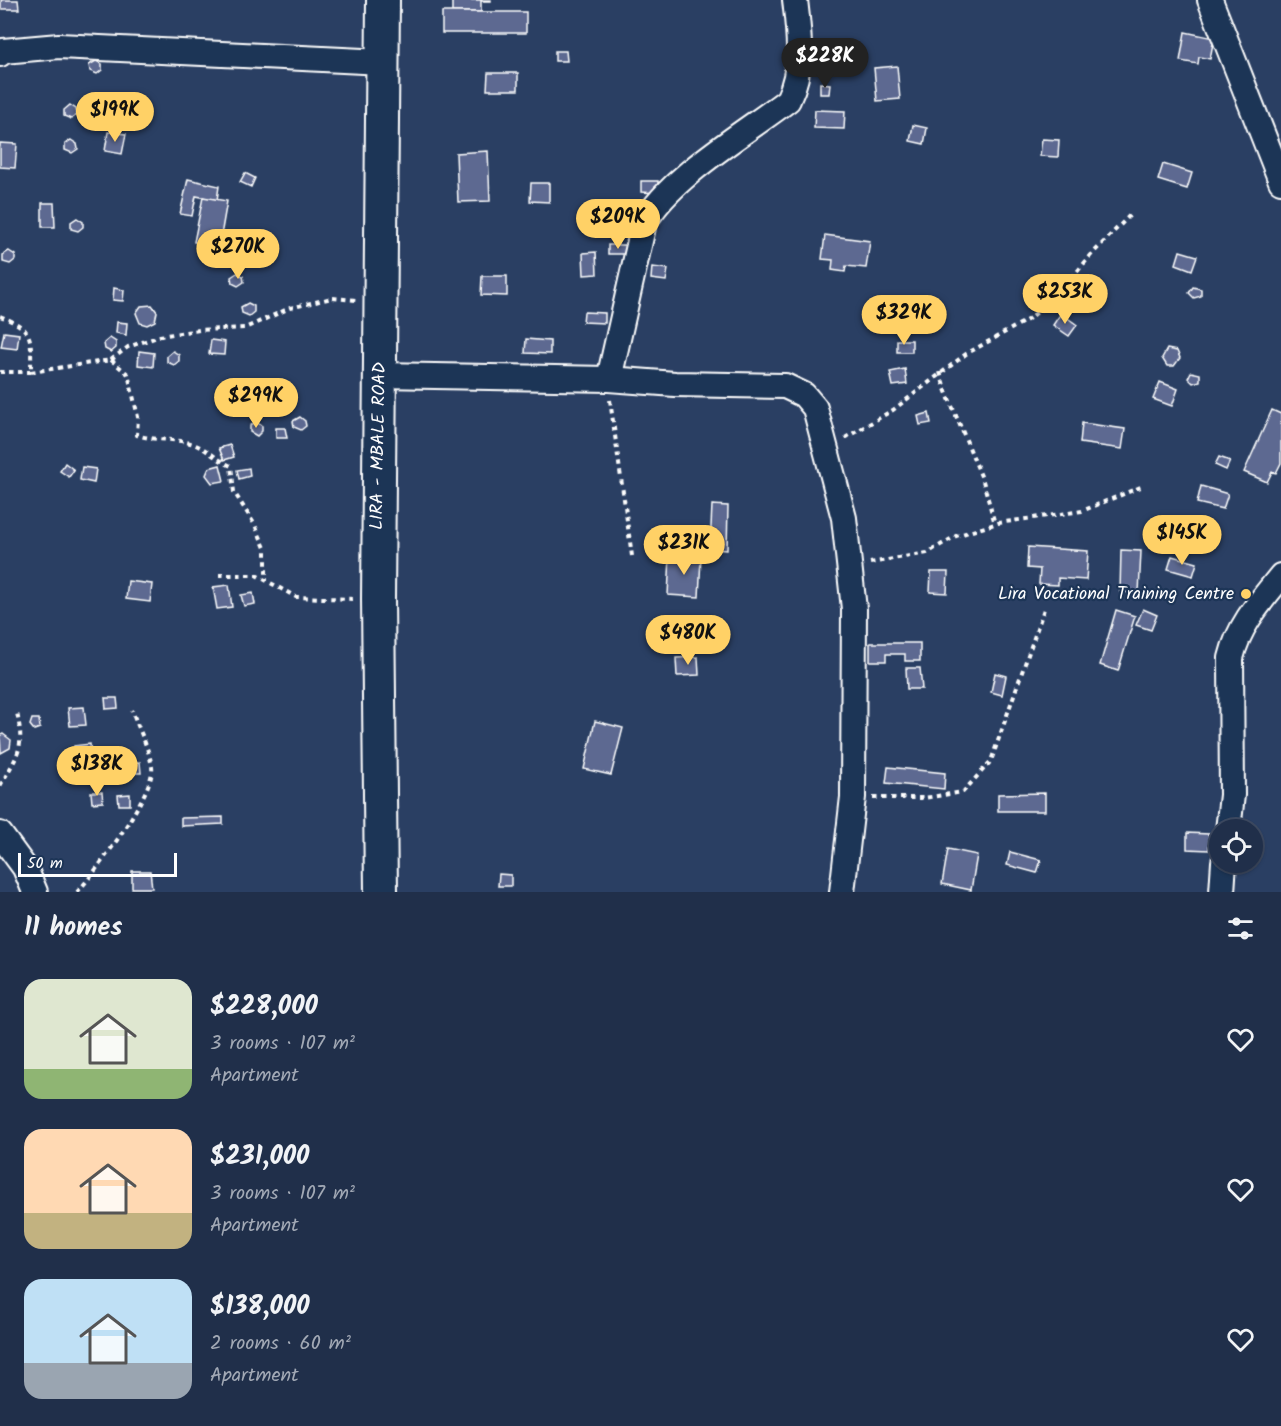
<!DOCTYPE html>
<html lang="en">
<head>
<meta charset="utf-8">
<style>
  :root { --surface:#202f4a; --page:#283751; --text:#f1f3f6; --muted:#a2a9b5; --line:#3d4a62; --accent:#ffd166 }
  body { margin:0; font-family:Kalam,sans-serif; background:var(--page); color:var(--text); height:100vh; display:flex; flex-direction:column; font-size:22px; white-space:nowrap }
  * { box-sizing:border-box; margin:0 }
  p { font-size:20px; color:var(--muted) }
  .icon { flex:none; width:33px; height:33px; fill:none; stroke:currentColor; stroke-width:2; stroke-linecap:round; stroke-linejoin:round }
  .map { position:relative; height:892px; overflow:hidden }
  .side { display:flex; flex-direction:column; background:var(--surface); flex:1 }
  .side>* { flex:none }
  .fabs { position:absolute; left:1209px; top:819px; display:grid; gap:12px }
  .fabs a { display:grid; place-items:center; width:54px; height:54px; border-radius:50%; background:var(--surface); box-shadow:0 2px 4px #0004,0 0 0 2px var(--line); font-size:30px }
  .scale { position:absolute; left:18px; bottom:15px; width:159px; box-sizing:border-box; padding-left:6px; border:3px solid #fff; border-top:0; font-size:16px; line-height:21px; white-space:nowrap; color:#fff; -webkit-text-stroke:4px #1d3557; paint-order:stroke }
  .price { position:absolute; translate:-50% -51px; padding:0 14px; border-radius:21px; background:var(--accent); color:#111; font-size:20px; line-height:39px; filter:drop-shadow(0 2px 3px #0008) }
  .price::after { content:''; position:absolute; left:50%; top:36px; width:18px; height:14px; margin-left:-9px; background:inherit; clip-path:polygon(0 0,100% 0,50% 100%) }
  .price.active { background:#222; color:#fff }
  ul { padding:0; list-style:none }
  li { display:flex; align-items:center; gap:18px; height:150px; padding:0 24px }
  li span { display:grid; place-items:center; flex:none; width:168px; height:120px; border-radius:18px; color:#555 }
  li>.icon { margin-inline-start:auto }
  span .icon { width:72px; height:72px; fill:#fffc; stroke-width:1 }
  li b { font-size:26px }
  h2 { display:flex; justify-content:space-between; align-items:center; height:72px; padding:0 24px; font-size:26px }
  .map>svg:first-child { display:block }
  .building { fill:#5d6991; stroke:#fff; stroke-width:1.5 }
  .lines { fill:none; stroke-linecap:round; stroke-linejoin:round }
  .minor-casing { stroke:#fff; stroke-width:28 }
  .major-casing { stroke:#fff; stroke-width:36 }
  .path { stroke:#fff; stroke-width:4; stroke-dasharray:4.5 4.5; stroke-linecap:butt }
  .minor { stroke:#1d3557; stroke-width:24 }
  .major { stroke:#1d3557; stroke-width:32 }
  .poi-dot { fill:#ffd166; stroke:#1d3557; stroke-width:2 }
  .labels { text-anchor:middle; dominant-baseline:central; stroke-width:4.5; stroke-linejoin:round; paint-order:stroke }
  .street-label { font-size:18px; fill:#fff; stroke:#1d3557 }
  .poi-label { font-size:18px; fill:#fff; stroke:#1d3557; text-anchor:end }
</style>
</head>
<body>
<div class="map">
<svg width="1281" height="892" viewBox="0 0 1281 892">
  <rect width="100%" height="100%" fill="#2a3f63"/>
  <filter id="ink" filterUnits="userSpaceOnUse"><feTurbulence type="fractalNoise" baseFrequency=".0167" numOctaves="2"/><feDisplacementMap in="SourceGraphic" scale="12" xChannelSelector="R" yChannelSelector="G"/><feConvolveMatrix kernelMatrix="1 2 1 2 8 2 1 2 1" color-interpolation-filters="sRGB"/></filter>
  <g filter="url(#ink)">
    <!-- building -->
    <g class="building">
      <polygon points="1,0 18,0 19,9 1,9"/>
      <polygon points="452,0 491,0 491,1 481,1 481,12 452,12"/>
      <rect x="442" y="12" width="84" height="21"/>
      <polygon points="1185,32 1214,38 1210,59 1199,57 1198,64 1180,61"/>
      <polygon points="555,51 566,51 567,61 555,61"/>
      <polygon points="96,61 102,64 102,70 97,74 90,71 89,65"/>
      <polygon points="897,66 900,99 877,101 874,68"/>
      <polygon points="488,73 518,73 518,90 487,90"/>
      <polygon points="820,83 830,84 829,94 820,94"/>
      <polygon points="70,105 76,109 77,115 71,119 64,116 64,110"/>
      <polygon points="815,110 845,111 844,129 814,128"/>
      <polygon points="913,125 927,128 924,144 910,141"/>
      <polygon points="108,132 126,134 122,154 105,151"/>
      <polygon points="1042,139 1059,140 1058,157 1040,156"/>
      <polygon points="71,140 77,144 78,149 72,153 65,150 65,144"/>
      <polygon points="0,143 17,144 15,168 0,167"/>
      <polygon points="488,151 490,201 458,202 456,153"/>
      <polygon points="1163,164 1192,173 1187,189 1158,180"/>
      <polygon points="245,173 255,178 251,187 240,182"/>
      <polygon points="188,179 219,186 217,200 196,196 192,216 180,214"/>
      <polygon points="641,181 658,181 658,193 641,192"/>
      <polygon points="531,183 549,183 549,202 530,201"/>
      <polygon points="203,197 227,201 219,247 194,242"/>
      <polygon points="42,203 54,203 55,227 42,227"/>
      <polygon points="77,218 83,222 83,227 78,231 71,229 71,222"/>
      <polygon points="825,235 870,241 866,268 846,266 845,272 832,270 833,260 822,259"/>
      <polygon points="608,245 628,245 629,254 608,254"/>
      <polygon points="9,251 15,255 15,260 10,264 3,262 3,255"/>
      <polygon points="1180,251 1197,256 1192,270 1176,264"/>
      <polygon points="596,252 597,274 584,275 583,253"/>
      <polygon points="652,267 668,269 666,281 651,279"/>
      <polygon points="237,273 243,276 244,282 238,286 232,283 231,277"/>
      <polygon points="482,276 507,276 507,296 481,295"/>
      <polygon points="1193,287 1201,289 1201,296 1194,298 1189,293"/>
      <polygon points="114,288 124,290 123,301 113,300"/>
      <polygon points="248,303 254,306 254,312 249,316 242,313 241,307"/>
      <polygon points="152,305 157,312 155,321 147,325 140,323 136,313 141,306"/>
      <polygon points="584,312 605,313 605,323 583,322"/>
      <polygon points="1061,313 1077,325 1069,336 1053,325"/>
      <polygon points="117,322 127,323 126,335 116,333"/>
      <polygon points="4,332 19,334 17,349 1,347"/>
      <polygon points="110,338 116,342 116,348 111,352 105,349 104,343"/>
      <polygon points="526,339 550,341 550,354 525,353"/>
      <polygon points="211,340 225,342 224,355 209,354"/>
      <rect x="897" y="340" width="15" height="12"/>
      <polygon points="1167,349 1177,351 1180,358 1174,366 1167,366 1162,358"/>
      <polygon points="139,351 154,353 153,367 138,365"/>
      <polygon points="173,351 179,355 179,361 174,365 167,362 167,356"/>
      <polygon points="905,369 907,384 893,386 890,372"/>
      <polygon points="1191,372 1200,374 1200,381 1193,383 1188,378"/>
      <polygon points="1160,382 1178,389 1172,406 1153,399"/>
      <polygon points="285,398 285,412 258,413 257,399"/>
      <polygon points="1272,410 1281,414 1281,463 1276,473 1272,472 1267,482 1244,472"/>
      <polygon points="929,413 931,423 920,425 918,416"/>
      <polygon points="300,417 305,421 306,426 301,430 294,427 293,421"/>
      <polygon points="256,422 262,426 262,431 257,436 250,432 250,426"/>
      <polygon points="1082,423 1125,429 1122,449 1080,443"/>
      <polygon points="276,428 285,428 287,438 276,438"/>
      <polygon points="230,445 234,457 224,460 219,448"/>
      <polygon points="1219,457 1230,461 1226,470 1215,465"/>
      <polygon points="65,463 74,470 69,477 60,471"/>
      <polygon points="220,465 224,481 212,483 206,475 209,468"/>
      <polygon points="82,467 96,469 94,483 80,480"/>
      <polygon points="249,468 250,476 239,479 237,470"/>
      <polygon points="1201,486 1228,494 1223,509 1197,503"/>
      <polygon points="712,505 728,506 727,550 710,549"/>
      <polygon points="1028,547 1088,551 1086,580 1058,578 1058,585 1039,584 1040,569 1027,568"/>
      <polygon points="1121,550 1141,551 1139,593 1120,592"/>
      <polygon points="670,556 701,558 699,597 668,595"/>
      <polygon points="1172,556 1197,563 1193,576 1168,569"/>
      <polygon points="931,572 948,572 947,593 930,592"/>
      <polygon points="128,581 152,584 150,602 126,599"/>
      <polygon points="229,585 232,607 217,609 213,587"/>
      <polygon points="253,593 255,604 244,606 241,595"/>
      <polygon points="1143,609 1157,615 1151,630 1136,625"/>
      <polygon points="1116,610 1135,616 1118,671 1100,665"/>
      <polygon points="870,643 920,643 920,661 905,661 905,654 886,654 886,661 870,661"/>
      <polygon points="698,657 699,675 677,676 676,658"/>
      <polygon points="906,668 920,668 922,689 907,689"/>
      <polygon points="995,673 1006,676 1002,695 991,692"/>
      <polygon points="105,698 117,698 118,708 106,709"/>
      <polygon points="84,707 86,725 70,726 68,708"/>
      <polygon points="32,719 39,719 40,728 34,730 30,725"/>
      <polygon points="595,721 623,728 611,775 584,769"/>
      <polygon points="3,734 11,740 10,748 1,753 0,736"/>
      <polygon points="90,744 92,762 76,764 74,746"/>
      <polygon points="140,762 141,773 129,773 129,763"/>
      <polygon points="888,767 945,773 944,789 886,783"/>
      <polygon points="91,792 102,792 103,802 92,803"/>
      <polygon points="1045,793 1045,811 998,811 998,794"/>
      <polygon points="130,794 130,805 119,805 118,795"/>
      <polygon points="223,817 223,824 181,826 181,818"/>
      <polygon points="1187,833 1209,834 1209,850 1187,849"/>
      <polygon points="948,849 977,855 971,890 942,884"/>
      <polygon points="1010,852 1041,860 1037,873 1007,865"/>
      <polygon points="132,871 150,871 152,888 132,888"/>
      <polygon points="499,874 511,875 511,886 498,886"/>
    </g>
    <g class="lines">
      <!-- minor casing -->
      <g class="minor-casing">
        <g id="minor">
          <polyline points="1210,0 1281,181"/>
          <polyline points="0,54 3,51 59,46 383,62"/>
          <polyline points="380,375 609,379 675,384 785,386 804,395 815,408 844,518 854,609 853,797 842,892"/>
          <path d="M609,379L644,223C671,176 745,133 788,100C804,67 799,34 795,0"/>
          <path d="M1228,830L1232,795L1231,658C1239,625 1260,602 1281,576"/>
          <polyline points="0,834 25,868 35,892"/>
          <polyline points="1222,892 1224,862"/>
        </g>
      </g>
      <!-- major casing -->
      <g class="major-casing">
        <polyline id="major" points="381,892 378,599 383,0"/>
      </g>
      <!-- path -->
      <g class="path">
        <path d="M0,316C35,330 31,337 31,372L111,360L128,347L160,336L199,330L245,328L290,308L332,298L356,300"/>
        <path d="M111,360L128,374L138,417L137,435C157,442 179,437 198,446C209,451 219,461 231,466L234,492L255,525L266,550V581"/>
        <polyline points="0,372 31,372"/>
        <polyline points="940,372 945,389 983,481 995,524"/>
        <polyline points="610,400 632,556"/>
        <polyline points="845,438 893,410 966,354 1027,320 1053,300 1092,254 1130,215"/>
        <polyline points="870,563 927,553 956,536 998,523 1082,511 1143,486"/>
        <polyline points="219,575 256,575 296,597 353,599"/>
        <path d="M0,786C18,754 25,750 17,713"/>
        <polyline points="873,798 924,798 963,792 991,761 1044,609"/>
        <path d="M77,892C95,874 156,790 152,767C149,748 138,728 132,710"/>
      </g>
      <!-- minor -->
      <use href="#minor" class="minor"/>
      <!-- major -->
      <use href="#major" class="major"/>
    </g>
  </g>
  <!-- markers -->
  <circle class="poi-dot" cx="1246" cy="594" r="6"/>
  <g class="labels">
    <!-- street labels -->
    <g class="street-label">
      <text transform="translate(379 446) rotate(-89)">LIRA - MBALE ROAD</text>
    </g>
    <!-- poi labels -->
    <g class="poi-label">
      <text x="1234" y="594">Lira Vocational Training Centre</text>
    </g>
  </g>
</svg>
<div class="fabs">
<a><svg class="icon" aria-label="locate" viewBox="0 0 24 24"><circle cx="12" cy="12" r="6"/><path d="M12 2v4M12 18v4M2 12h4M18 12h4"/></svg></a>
</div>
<div class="scale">50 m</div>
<b class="price active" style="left:825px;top:89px">$228K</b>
<b class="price" style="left:115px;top:143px">$199K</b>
<b class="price" style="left:618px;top:250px">$209K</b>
<b class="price" style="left:238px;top:280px">$270K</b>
<b class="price" style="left:1065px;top:325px">$253K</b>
<b class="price" style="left:904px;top:346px">$329K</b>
<b class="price" style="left:256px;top:429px">$299K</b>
<b class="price" style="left:1182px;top:566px">$145K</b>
<b class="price" style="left:684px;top:576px">$231K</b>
<b class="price" style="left:688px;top:666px">$480K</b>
<b class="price" style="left:97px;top:797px">$138K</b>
</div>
<section class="side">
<h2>11 homes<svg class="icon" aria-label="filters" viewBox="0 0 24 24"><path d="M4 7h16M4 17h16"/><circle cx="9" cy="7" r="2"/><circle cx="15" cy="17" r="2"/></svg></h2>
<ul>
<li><span style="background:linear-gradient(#dfe7d0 75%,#8fb573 0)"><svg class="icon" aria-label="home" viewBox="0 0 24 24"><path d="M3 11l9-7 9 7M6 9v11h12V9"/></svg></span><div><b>$228,000</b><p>3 rooms · 107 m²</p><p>Apartment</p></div><svg class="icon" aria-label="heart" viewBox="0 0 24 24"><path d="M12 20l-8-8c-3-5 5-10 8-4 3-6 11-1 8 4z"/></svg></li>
<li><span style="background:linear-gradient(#ffd9b3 70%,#c2b280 0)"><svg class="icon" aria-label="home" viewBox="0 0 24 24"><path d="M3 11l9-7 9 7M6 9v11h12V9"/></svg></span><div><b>$231,000</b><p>3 rooms · 107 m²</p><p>Apartment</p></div><svg class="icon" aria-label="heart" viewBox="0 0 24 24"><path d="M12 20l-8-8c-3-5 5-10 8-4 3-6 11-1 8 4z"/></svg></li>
<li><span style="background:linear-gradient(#bfe0f5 70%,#9aa5b1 0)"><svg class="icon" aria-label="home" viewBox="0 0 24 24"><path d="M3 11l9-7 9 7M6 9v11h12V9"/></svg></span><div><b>$138,000</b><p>2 rooms · 60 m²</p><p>Apartment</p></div><svg class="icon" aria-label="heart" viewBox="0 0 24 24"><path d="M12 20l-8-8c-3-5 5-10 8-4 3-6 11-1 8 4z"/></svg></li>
</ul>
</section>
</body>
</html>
